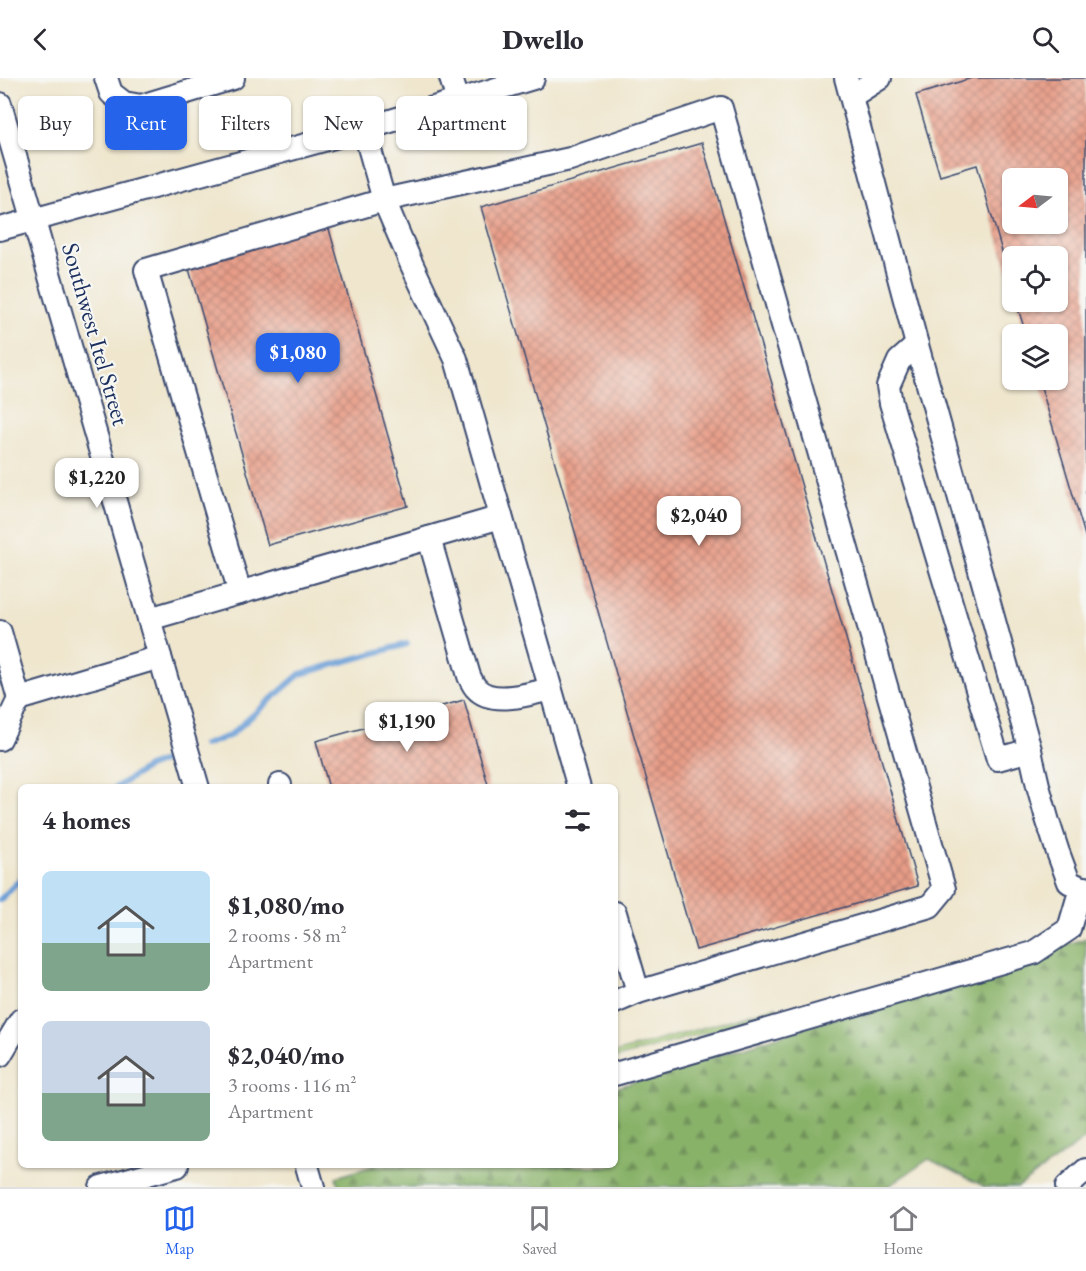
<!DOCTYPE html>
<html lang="en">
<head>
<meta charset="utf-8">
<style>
  :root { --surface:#fff; --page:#f7f7f7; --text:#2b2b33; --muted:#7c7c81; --line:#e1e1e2; --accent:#2563eb }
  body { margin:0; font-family:"EB Garamond",serif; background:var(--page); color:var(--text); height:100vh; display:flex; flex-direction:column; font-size:22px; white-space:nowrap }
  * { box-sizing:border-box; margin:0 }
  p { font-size:20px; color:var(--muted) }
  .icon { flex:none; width:33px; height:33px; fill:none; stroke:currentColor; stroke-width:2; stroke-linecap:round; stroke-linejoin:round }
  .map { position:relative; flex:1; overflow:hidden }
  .sheet { position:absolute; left:18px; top:706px; width:600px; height:384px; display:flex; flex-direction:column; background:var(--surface); border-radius:9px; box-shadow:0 2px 4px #0004 }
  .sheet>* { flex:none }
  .guide { position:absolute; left:18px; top:18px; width:600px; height:54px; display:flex; gap:12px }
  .needle { width:39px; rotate:254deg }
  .buttons { position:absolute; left:1002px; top:90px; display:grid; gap:12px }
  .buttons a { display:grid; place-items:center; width:66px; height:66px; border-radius:9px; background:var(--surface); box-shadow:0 2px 4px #0004; font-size:30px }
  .price { position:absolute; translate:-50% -51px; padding:0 14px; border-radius:12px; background:#fff; color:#222; font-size:20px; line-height:39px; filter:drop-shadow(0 2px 3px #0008) }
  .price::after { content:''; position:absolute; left:50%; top:36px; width:18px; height:14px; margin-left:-9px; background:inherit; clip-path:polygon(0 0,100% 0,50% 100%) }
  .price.current { background:var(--accent); color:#fff }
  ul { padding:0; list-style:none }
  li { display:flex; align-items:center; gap:18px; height:150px; padding:0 24px }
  li span { display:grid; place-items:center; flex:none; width:168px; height:120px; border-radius:9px; color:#555 }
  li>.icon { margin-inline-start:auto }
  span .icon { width:72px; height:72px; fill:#fffc; stroke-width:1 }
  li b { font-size:26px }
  h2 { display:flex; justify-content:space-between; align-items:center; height:72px; padding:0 24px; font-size:26px }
  .pill { padding:0 21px; border-radius:9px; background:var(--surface); box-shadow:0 2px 4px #0004; font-size:21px; line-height:54px }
  .pill.current { background:var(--accent); color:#fff }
  header { display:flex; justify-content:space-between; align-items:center; height:78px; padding:0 24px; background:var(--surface); font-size:27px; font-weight:800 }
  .dock { display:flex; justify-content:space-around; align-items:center; height:84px; border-top:2px solid var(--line); background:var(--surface); font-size:16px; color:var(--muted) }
  .dock a { display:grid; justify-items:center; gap:3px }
  .dock .current { color:var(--accent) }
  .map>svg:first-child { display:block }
  .forest { fill:url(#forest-firs); stroke:#527064; stroke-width:1.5 }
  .wetland { fill:url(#wetland-marsh); stroke:#64806c; stroke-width:1.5 }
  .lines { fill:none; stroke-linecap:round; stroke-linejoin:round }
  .stream { stroke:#6a9fd7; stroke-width:6 }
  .building { fill:url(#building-cross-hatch); fill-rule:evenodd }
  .minor-casing { stroke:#3b4a6f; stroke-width:26 }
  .minor { stroke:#fff; stroke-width:22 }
  .labels { text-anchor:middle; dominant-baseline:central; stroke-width:4.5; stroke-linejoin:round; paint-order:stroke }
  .street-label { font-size:24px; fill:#1b2f5e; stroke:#f6f6f2 }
</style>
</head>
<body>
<header><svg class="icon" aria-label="back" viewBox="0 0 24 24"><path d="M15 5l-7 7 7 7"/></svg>Dwello<svg class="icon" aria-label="search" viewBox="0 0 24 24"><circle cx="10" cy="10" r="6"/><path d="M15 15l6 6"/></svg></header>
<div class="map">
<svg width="1086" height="1109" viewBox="0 0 1086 1109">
  <defs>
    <pattern id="forest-firs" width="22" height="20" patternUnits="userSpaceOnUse" patternTransform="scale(1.5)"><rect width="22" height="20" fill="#89b269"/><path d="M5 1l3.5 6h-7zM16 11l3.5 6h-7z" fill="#6f915a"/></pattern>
    <pattern id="wetland-marsh" width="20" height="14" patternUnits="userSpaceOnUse" patternTransform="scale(1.5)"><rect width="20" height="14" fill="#acd079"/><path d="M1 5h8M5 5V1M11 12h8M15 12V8" fill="none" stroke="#93b36b"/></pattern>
    <pattern id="building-cross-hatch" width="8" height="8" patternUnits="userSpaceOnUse" patternTransform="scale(1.5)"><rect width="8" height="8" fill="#e89d87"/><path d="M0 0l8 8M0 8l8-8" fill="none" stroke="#bb8072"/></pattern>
  </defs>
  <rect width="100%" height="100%" fill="#f6f6f2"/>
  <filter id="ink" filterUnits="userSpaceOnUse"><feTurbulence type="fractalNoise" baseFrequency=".0167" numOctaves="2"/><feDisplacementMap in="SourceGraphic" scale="12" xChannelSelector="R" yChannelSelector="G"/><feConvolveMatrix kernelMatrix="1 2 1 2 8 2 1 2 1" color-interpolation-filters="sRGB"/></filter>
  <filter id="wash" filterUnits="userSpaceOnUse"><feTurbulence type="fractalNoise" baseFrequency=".008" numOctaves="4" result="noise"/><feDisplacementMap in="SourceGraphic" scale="24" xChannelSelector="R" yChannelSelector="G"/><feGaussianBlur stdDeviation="1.35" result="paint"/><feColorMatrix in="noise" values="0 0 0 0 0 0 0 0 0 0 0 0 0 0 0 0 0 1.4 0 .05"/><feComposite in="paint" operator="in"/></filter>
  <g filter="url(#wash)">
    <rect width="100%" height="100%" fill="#efe6cd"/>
    <!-- forest -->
    <polygon class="forest" points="1086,860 1086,1060 1018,1109 985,1109 929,1081 887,1109 339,1109 336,1099 373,1088 615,1088 615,1010"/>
    <!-- wetland -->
    <polygon class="wetland" points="776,929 778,934 616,980 615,975"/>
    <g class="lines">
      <!-- stream -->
      <g class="stream">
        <polyline points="204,667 229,658 300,596 407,566"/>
        <polyline points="115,710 148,689 171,680"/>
        <polyline points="0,822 21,800"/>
      </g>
    </g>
    <g id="blocks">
      <!-- building -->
      <g class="building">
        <path d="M972,0H1086V461L1039,302H1058V256H1026L1016,224H1058V178H1012V208L977,87L940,98L916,17ZM1012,100H1058V146H1012Z"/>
        <polygon points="702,65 918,808 696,872 481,129"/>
        <polygon points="327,144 408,428 268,467 187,184"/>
        <polygon points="464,622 489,710 329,710 316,663"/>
      </g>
    </g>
  </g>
  <g filter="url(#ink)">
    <use href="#blocks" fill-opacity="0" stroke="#3b4a6f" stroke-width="1.5"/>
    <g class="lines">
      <!-- minor casing -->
      <g class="minor-casing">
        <g id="minor">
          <polyline points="106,0 111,15 124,25 141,28 233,0"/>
          <polyline points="451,0 458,23"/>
          <polyline points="846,0 917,267 1030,672"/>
          <polyline points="852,18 880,0"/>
          <polyline points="0,26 198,710"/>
          <polyline points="364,51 384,122 570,81 721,30 944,811 930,828 638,914"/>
          <polyline points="0,151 364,51 533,0"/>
          <path d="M917,267L899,283L888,308L891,325L998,681L1030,672C1039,717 1052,761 1069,804L1081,810H1086"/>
          <path d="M429,460L469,598C471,602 473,607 476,610C491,628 531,616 550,611"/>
          <polyline points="240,515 146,192 384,122 411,185 456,281 579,710"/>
          <polyline points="149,541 501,439"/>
          <polyline points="0,554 19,621 0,661"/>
          <polyline points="19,621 160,579"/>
          <polyline points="280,707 280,710"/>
          <polyline points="615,835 638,914 615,924"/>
          <polyline points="0,977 21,942"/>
          <polyline points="615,996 1033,875 1069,851 1081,810"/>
          <polyline points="307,1088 313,1109"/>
          <polyline points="101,1109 177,1088"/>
          <polyline points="1067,1109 1086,1092"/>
        </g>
      </g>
      <!-- minor -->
      <use href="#minor" class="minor"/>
    </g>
  </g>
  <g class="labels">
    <!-- street labels -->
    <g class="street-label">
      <text transform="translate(96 256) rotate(74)">Southwest Itel Street</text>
    </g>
  </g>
</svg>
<div class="buttons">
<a><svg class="needle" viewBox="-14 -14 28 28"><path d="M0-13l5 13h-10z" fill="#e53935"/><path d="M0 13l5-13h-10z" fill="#7c7c81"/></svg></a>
<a><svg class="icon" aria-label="locate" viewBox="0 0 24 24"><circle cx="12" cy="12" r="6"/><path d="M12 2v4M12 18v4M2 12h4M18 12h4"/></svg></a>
<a><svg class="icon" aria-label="layers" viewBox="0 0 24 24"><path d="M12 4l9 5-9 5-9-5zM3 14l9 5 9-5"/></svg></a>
</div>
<b class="price current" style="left:298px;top:306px">$1,080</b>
<b class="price" style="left:97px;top:431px">$1,220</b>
<b class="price" style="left:699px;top:469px">$2,040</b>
<b class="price" style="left:407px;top:675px">$1,190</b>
<div class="guide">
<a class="pill">Buy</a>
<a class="pill current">Rent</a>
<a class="pill">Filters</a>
<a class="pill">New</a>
<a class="pill">Apartment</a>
</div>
<section class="sheet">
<h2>4 homes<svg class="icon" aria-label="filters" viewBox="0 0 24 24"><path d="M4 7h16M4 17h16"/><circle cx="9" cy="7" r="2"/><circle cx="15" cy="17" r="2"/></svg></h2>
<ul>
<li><span style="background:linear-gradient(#bfe0f5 60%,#7fa58c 0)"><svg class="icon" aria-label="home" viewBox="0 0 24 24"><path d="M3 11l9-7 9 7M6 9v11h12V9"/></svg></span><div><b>$1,080/mo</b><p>2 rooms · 58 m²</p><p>Apartment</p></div></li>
<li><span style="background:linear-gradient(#c9d6e8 60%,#7fa58c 0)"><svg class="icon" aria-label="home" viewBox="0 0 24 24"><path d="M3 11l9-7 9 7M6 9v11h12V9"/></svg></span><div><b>$2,040/mo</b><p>3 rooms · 116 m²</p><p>Apartment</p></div></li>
</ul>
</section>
</div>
<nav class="dock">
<a class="current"><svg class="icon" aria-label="map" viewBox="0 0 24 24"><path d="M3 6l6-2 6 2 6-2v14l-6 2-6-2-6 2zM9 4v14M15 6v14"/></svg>Map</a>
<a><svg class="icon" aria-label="saved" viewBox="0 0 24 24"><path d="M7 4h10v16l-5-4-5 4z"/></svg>Saved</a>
<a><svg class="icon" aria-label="home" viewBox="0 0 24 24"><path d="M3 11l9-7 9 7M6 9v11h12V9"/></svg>Home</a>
</nav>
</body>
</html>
